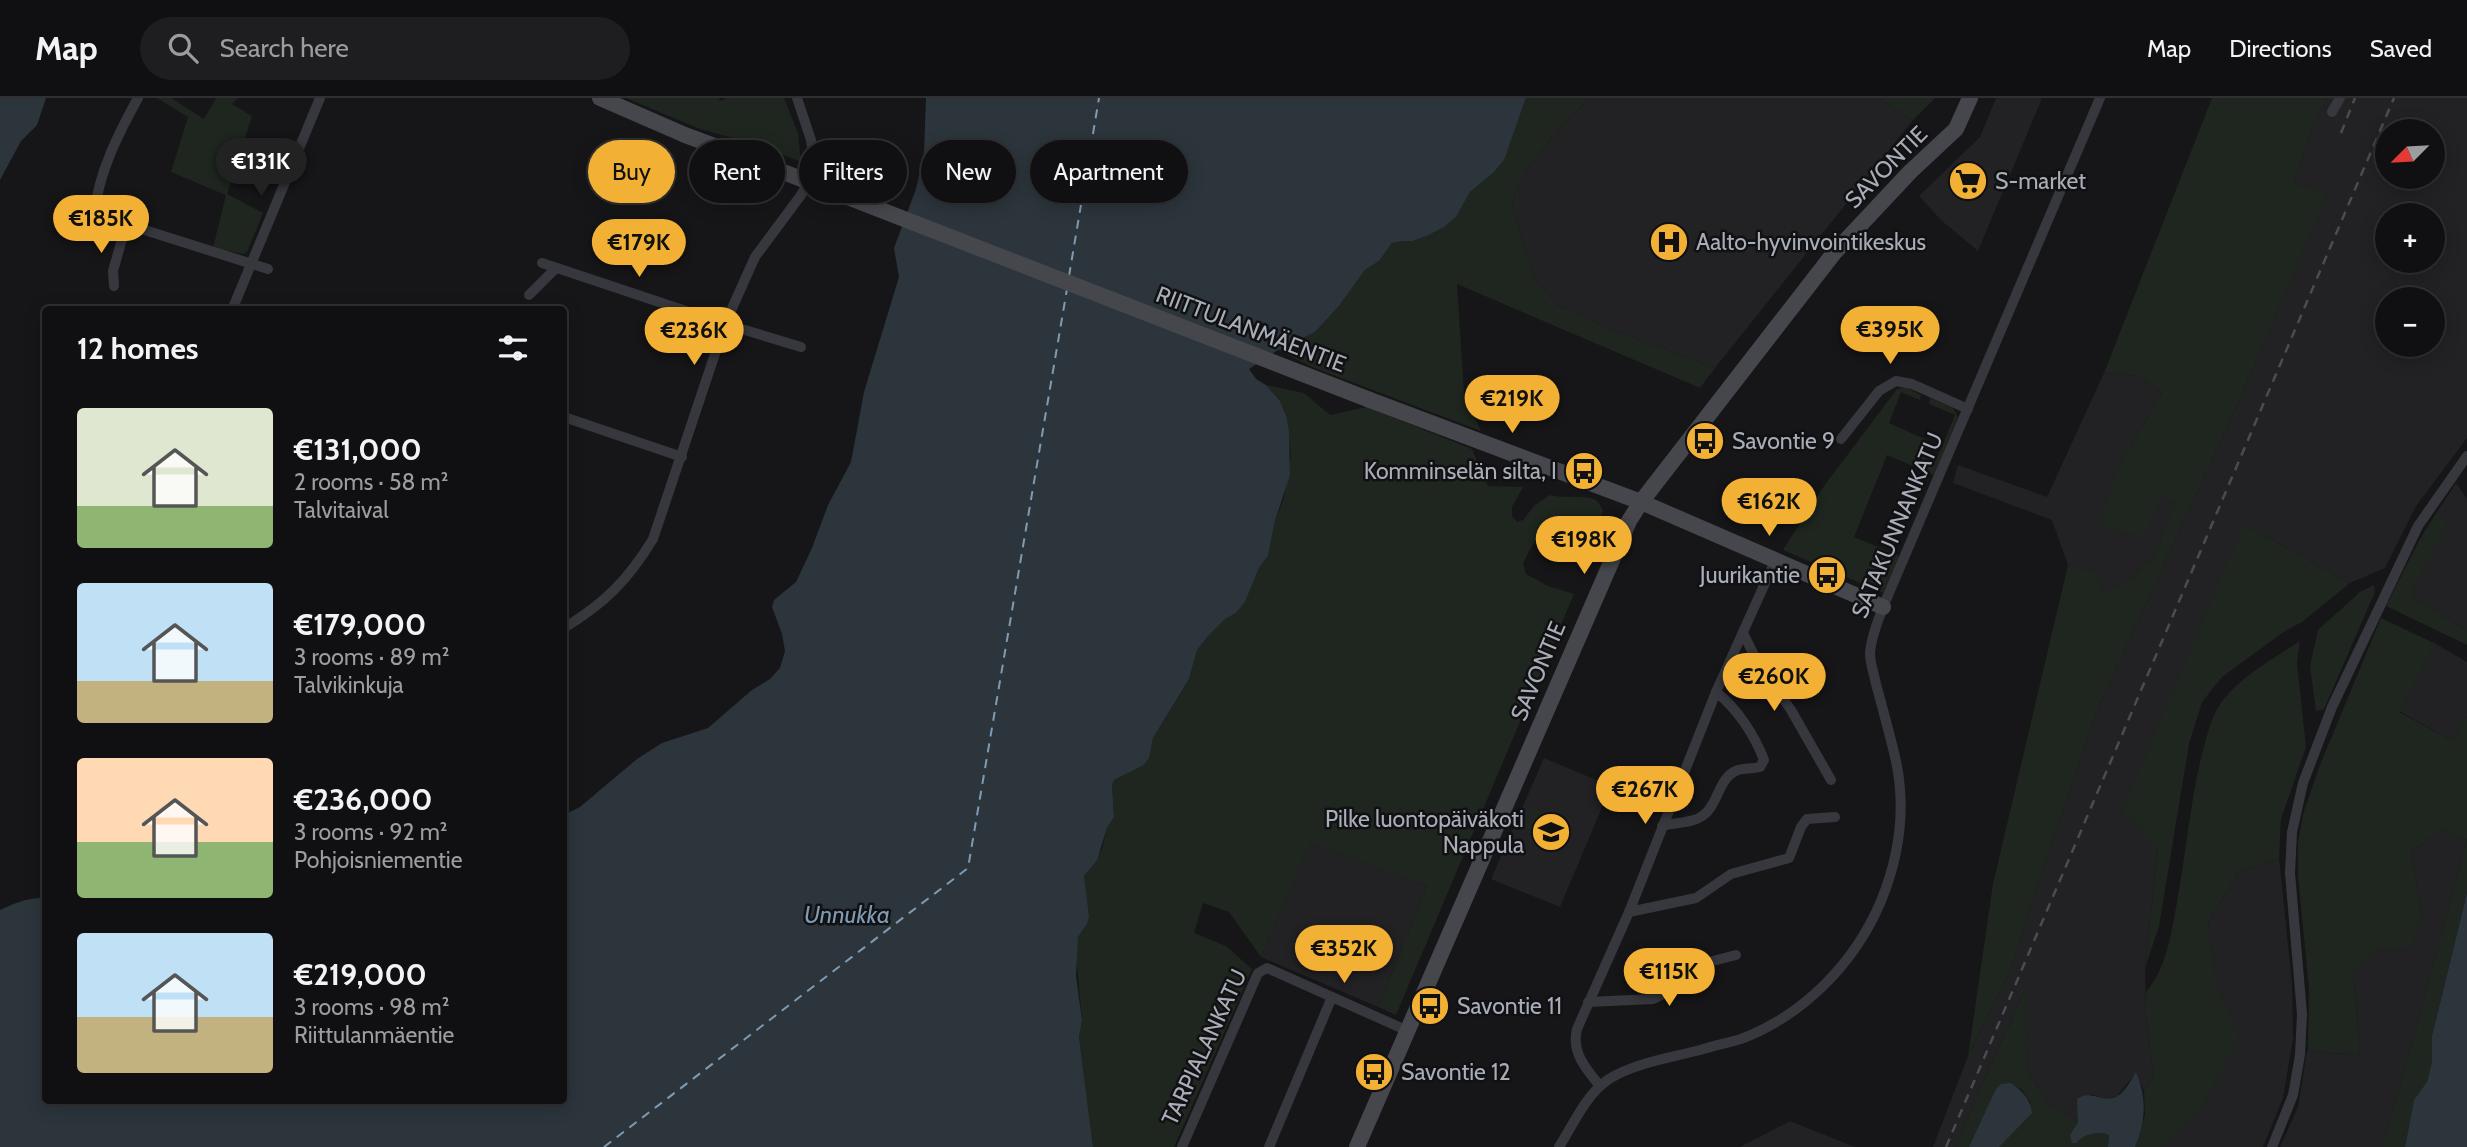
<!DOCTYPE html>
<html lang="en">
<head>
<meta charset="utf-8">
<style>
  :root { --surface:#101012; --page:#1e1e20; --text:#f1f3f6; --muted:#9c9d9f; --line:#303032; --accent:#f2b134 }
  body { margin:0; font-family:Cabin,sans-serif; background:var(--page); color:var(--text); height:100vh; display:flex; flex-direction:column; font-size:26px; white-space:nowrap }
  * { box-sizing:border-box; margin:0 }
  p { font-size:23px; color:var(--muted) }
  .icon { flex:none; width:38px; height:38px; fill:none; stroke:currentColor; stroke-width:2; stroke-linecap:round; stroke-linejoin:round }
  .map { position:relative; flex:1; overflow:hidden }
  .side { position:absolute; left:42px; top:208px; width:525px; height:798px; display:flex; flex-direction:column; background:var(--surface); border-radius:7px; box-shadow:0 4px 18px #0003,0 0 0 2px var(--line) }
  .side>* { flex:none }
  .banner { position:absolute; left:588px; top:42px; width:665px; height:63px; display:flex; gap:14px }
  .needle { width:46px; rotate:246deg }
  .fabs { position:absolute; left:2375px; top:21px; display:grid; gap:14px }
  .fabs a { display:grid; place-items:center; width:70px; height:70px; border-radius:50%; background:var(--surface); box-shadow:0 4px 18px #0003,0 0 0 2px var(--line); font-size:35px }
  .price { position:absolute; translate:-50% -60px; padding:0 16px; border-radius:24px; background:var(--accent); color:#111; font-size:23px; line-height:46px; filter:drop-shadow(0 2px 4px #0008) }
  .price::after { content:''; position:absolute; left:50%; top:42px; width:21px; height:16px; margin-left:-10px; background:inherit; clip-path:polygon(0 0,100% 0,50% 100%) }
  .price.selected { background:#222; color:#fff }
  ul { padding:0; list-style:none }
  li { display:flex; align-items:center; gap:21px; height:175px; padding:0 35px }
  li span { display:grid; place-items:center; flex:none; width:196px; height:140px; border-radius:7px; color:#555 }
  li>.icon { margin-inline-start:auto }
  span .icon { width:84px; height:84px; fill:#fffc; stroke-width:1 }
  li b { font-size:30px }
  h2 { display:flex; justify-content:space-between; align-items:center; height:84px; padding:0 35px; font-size:30px }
  .tag { padding:0 24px; border-radius:32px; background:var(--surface); box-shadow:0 4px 18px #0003,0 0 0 2px var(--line); font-size:24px; line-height:63px }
  .tag.selected { background:var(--accent); color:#111 }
  header { display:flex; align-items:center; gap:42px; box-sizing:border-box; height:98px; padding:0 35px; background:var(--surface); border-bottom:2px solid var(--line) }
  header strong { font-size:33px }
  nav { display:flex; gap:38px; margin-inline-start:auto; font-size:24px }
  .search { width:490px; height:63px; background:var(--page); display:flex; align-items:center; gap:18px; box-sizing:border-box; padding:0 24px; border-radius:38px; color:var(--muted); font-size:26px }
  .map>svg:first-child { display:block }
  .built { fill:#222225; fill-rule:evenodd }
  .green { fill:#1e261f }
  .water { fill:#2c353c }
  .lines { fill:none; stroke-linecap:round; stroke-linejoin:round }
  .ferry { stroke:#7f9bb3; stroke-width:2; stroke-dasharray:9 7; stroke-linecap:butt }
  .street { stroke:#37383d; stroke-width:10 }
  .secondary { stroke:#45474d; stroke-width:16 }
  .rail { stroke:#4a4c52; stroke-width:2.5; stroke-dasharray:9 7; stroke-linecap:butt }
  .secondary-bridge { stroke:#45474d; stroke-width:16 }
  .labels { text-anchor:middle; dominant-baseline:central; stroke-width:5; stroke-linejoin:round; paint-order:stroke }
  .street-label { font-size:23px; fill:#a8adb8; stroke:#111113 }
  .poi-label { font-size:23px; fill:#a8adb8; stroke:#111113; text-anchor:start }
  .water-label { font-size:24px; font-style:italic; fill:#7f9bb3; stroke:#111113 }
</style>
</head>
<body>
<header>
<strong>Map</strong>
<div class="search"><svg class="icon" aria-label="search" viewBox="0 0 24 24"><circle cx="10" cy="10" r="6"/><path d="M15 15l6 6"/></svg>Search here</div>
<nav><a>Map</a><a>Directions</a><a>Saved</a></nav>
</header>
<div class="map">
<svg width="2467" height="1049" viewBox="0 0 2467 1049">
  <rect width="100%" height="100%" fill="#161618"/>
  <!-- built -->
  <g class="built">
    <polygon points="1590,0 1879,0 1913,22 1715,270 1611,231 1557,207 1534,179 1512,109 1515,93 1525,73 1553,38"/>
    <polygon points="1996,0 2042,0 1978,153 1942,123 1919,98 1980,39"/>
    <path d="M2328,0H2467V340L2416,408L2385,470L2350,485L2244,426L2158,750L2145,870L2146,918L2154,978L2144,993L2136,975L2117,998L2107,1002L2091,996L2079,1015L2078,1024L2049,1006L2028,974L2024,894L1981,989L1956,1049H1933L1968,958L2014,863L2032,803L2097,613L2242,296L2326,98L2294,85L2315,20ZM2387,33H2432V79H2387ZM2387,117H2432V163H2387ZM2387,201H2432V247H2387Z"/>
    <polygon points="2104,275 2140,278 2162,295 2121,365 2161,398 2176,403 2155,458 2129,483 2103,496 2095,473 2068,467 2052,422 1953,385 1958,367 2047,399"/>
    <polygon points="2456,385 2467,401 2467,533 2410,497 2446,428 2437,414"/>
    <polygon points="2436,546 2467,564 2467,619 2453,643 2399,613"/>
    <polygon points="1544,660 1611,688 1560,809 1491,781"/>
    <polygon points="2443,731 2467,742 2402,982 2382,1049 2280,1049 2298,1009 2307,953 2360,957 2353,870 2384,849 2422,818 2411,753"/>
    <polygon points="1311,743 1427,788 1378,909 1261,859"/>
    <polygon points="2279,760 2292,885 2293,941 2283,1000 2263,1049 2161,1049 2205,1005 2238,940 2213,881 2208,825 2239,773"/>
    <polygon points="1790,1023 1855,1049 1740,1049"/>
  </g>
  <!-- green -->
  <g class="green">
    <polygon points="157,0 171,0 204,21 216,0 238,0 232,6 252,18 227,96 263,115 247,154 243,156 213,150 226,97 171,74 188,19"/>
    <polygon points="626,0 719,0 720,3 727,0 784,0 798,35 801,64 754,46 700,31"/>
    <polygon points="1526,0 1590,0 1553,38 1525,73 1515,93 1512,109 1534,179 1557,207 1611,231 1715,270 1700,290 1457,186 1464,295 1481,333 1312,269 1278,252 1315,234 1339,208 1365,172 1379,163 1392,145 1402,143 1413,143 1427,138 1444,129 1456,119 1470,94 1493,75 1511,42"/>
    <polygon points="1879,0 1935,0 1913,22"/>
    <polygon points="2212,0 2328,0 2315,20 2294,85 2327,97 2242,296 2097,613 2032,803 2014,863 1968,958 1993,786 2068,467 2096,473 2103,496 2129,483 2155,458 2175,403 2161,399 2145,438 2098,428 2121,365 2162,295 2140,278 2104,275"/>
    <path d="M1266,287L1304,295L1330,317L1367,309L1472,351L1488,388L1523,389L1512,409V418L1517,424L1523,422L1535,407L1550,397C1562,401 1589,396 1597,403C1598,403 1603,412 1603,413L1594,441L1585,444C1581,439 1577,431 1572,426C1550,407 1531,451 1523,465L1526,476L1548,488L1574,496L1396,917L1378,909L1427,788L1311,744L1261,859L1229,814L1203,805L1194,835L1226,848L1252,871L1174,1049H1093L1079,939L1082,922L1076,858L1078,839L1087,826L1084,778L1102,751L1107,730L1114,719L1112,687L1114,682L1144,667L1149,660L1153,640L1189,581L1197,552L1209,537L1225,521L1236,515L1245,504L1259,470L1268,458L1275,423L1284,400L1291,358L1287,320L1280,303Z"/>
    <polygon points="1905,289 1921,297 1920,302 1901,294 1889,325 1927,342 1923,352 1938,358 1955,317 1929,306 1930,300 1953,310 1958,319 1934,377 1887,357 1854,439 1900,458 1883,495 1783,452 1824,388 1897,291"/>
    <polygon points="2437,414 2447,428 2410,497 2467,533 2467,547 2386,508 2420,441"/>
    <polygon points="2244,426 2350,485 2302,524 2285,533 2222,579 2202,604 2189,646 2159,828 2145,870 2158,750 2122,713"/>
    <polygon points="2374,487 2375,494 2324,611 2316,613 2310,568 2318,532 2360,494"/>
    <polygon points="2381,520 2436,546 2399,614 2453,643 2467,619 2467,795 2432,938 2432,964 2427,985 2414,1002 2405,1049 2382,1049 2402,982 2467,742 2443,731 2411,753 2422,818 2411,849 2384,849 2353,871 2360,957 2308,953 2309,890 2298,778 2298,743 2304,713 2320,667"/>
    <path d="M2300,543L2297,565L2306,649L2281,721L2279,760L2239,773L2208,825L2214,881L2239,940L2205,1005L2161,1049H2135L2145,1017L2144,993L2154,978L2146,918V894C2167,869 2171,836 2177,804C2186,755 2190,705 2202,656C2207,638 2211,617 2223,602C2243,577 2273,561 2300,543Z"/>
    <polygon points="1532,709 1568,724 1559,744 1524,729"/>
    <path d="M2025,892L2028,974L2049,1006L2078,1024L2070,1037L2076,1045C2083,1037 2098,1032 2109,1037L2108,1049H1999L2020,1026L2031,1005L2022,992L2010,985L1990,1007L1969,1049H1956L1981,989Z"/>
  </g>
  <!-- water -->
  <g class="water">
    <polygon points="0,0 46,0 37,27 21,43 0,82"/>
    <path d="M926,0H1526L1504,62L1493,75L1470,94L1456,119L1444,129L1427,138L1413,143H1402L1392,145L1379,163L1365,172L1339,208L1315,234L1278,252L1249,271L1256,281L1266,287L1280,303L1287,320L1289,334L1290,377L1275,423L1268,458L1259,470L1245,504L1236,515L1225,521L1209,537L1197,552L1189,581L1153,640L1149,660L1144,667L1114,682L1112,687L1114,719L1107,730L1097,762L1084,778L1089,819L1087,826L1078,839L1076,878L1082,922L1079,939L1081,955L1093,1049H0V812C14,805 29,799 46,800V1003H564V717L580,709L637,661L662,645L708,630L752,592L770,581L780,570L785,553L782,536L772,509L774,502L796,484L812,450L828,407L851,364L864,294L899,179L894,150L916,91L924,55Z"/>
    <polygon points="2467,795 2467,1049 2405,1049 2414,1002 2427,984 2432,964 2432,938"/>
    <path d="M2136,974C2147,1000 2146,1023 2135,1049H2108L2109,1037C2098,1032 2083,1037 2076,1045H2072L2070,1037L2078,1024L2077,1001C2092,990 2104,1008 2119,997C2126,992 2131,982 2136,974Z"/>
    <path d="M2011,985C2022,993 2030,1000 2032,1015L1999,1049H1969L1996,991L2001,986Z"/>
  </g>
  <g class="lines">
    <!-- ferry -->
    <g class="ferry">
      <polyline points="1069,178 1099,0"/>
      <polyline points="604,1049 968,770 1067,191"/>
    </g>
    <!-- street -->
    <g class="street">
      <path d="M138,0C118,36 99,74 94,116L268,171"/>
      <polyline points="2332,14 2340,0"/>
      <polyline points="542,165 725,226 801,249"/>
      <polyline points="114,188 113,173 126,127"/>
      <polyline points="529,197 556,170"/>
      <polyline points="232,212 320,0"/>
      <polyline points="564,319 682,359"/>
      <polyline points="1841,341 1879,293 1896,283 1912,286 1968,311"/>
      <path d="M564,530C605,505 628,482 653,441L725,226L755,159L801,97L810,81L814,61L811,42L797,0"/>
      <polyline points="1743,535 1758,565 1791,612 1831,682"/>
      <path d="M1662,728C1675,724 1693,726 1705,716C1718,706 1719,678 1738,672C1745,670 1752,671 1760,669L1764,662C1755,638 1737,610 1716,594"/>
      <polyline points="1629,814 1696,800 1731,776 1789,760 1801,729 1807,721 1835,719"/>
      <polyline points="1588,904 1653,901 1678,889 1701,866 1736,857"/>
      <path d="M1600,988C1586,971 1571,954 1577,931L1629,814L1716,594L1775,463"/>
      <polyline points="1182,1049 1258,875 1267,870 1408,933"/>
      <polyline points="1269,1049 1332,899"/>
      <path d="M1559,1049C1573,1027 1586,996 1609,981C1635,965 1670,960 1700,952C1713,948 1727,945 1741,941C1804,917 1855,865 1881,803C1899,759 1906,711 1896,663C1890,637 1883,612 1876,586C1874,576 1870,565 1870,555C1871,539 1878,523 1883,509L2100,0"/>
      <polyline points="2272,1049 2293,997 2300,957 2302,916 2290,775 2292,734 2303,685 2332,609 2418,428 2467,358"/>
    </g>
    <!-- secondary -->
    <g class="secondary">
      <polyline points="600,0 685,37 760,65"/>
      <polyline points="1370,302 1641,404 1883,509"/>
      <polyline points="1357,1049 1629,423 1641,404 1834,155 1910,74 1956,31 1970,0"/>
    </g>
    <!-- rail -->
    <g class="rail">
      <polyline points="2341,35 2355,0"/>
      <polyline points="1946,1049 2394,0"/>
    </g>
    <!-- secondary-bridge -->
    <polyline class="secondary-bridge" points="760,65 1370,302"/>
  </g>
  <!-- icons -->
  <defs>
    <g id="supermarket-disc" transform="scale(2.0125)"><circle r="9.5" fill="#f2b134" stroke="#111113"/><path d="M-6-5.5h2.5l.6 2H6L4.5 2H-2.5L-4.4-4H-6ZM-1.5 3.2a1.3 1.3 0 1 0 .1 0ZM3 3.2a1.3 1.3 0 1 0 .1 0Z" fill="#111"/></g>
    <g id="hospital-disc" transform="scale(2.0125)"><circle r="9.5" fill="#f2b134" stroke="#111113"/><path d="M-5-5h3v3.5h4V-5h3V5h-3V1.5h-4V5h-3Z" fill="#111"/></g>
    <g id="bus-disc" transform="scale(2.0125)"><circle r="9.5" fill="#f2b134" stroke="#111113"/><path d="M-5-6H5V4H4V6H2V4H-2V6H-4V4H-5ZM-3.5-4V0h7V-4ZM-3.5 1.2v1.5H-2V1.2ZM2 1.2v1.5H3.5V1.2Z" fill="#111"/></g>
    <g id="school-disc" transform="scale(2.0125)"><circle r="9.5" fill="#f2b134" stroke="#111113"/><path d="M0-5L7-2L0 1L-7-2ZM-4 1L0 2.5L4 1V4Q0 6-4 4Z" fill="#111"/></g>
  </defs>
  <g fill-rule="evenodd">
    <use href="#supermarket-disc" x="1968" y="83"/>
    <use href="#hospital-disc" x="1669" y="144"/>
    <use href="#bus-disc" x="1705" y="343"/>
    <use href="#bus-disc" x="1584" y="373"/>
    <use href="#bus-disc" x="1827" y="477"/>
    <use href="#school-disc" x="1551" y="734"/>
    <use href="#bus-disc" x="1430" y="908"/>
    <use href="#bus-disc" x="1374" y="974"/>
  </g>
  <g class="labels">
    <!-- street labels -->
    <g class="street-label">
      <text transform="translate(1886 69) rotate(-45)">SAVONTIE</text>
      <text transform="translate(1251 231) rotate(21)">RIITTULANMÄENTIE</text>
      <text transform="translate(1897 427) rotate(-67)">SATAKUNNANKATU</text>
      <text transform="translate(1538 573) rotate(-67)">SAVONTIE</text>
      <text transform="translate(1204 949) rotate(-65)">TARPIALANKATU</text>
    </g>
    <!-- poi labels -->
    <g class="poi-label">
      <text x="1995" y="83">S-market</text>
      <text x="1696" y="144">Aalto-hyvinvointikeskus</text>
      <text x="1732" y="343">Savontie 9</text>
      <text x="1557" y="373" text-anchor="end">Komminselän silta, I</text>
      <text x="1800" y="477" text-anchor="end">Juurikantie</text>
      <text x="1524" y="721" text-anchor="end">Pilke luontopäiväkoti<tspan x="1524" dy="26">Nappula</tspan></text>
      <text x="1457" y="908">Savontie 11</text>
      <text x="1401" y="974">Savontie 12</text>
    </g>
    <!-- water labels -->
    <g class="water-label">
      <text x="847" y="816">Unnukka</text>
    </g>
  </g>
</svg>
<div class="fabs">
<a><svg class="needle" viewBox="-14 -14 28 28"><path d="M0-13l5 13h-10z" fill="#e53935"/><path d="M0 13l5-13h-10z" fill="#9c9d9f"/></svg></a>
<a>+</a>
<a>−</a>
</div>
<b class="price selected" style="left:261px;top:100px">€131K</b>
<b class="price" style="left:101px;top:157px">€185K</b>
<b class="price" style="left:639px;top:181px">€179K</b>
<b class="price" style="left:1890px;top:268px">€395K</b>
<b class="price" style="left:694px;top:269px">€236K</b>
<b class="price" style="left:1512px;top:337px">€219K</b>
<b class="price" style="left:1769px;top:440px">€162K</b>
<b class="price" style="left:1584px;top:478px">€198K</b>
<b class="price" style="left:1774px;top:615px">€260K</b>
<b class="price" style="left:1645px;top:728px">€267K</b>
<b class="price" style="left:1344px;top:887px">€352K</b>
<b class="price" style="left:1669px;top:910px">€115K</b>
<div class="banner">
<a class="tag selected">Buy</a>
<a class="tag">Rent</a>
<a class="tag">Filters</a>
<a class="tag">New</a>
<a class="tag">Apartment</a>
</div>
<section class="side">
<h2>12 homes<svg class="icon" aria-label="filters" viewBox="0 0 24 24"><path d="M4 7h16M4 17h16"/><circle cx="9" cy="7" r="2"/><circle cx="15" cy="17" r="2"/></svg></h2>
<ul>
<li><span style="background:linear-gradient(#dfe7d0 70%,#8fb573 0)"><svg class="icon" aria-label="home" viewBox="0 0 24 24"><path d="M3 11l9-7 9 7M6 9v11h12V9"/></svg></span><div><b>€131,000</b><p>2 rooms · 58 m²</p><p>Talvitaival</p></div></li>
<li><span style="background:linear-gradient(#bfe0f5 70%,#c2b280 0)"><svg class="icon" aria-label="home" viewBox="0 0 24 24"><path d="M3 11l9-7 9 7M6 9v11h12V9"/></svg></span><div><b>€179,000</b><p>3 rooms · 89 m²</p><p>Talvikinkuja</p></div></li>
<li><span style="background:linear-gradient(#ffd9b3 60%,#8fb573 0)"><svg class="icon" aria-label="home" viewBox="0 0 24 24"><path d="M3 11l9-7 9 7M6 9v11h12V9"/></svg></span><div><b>€236,000</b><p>3 rooms · 92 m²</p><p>Pohjoisniementie</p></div></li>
<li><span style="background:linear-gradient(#bfe0f5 60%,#c2b280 0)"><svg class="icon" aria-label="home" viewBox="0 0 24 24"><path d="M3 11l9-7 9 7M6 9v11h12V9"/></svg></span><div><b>€219,000</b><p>3 rooms · 98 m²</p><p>Riittulanmäentie</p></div></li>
</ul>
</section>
</div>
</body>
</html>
